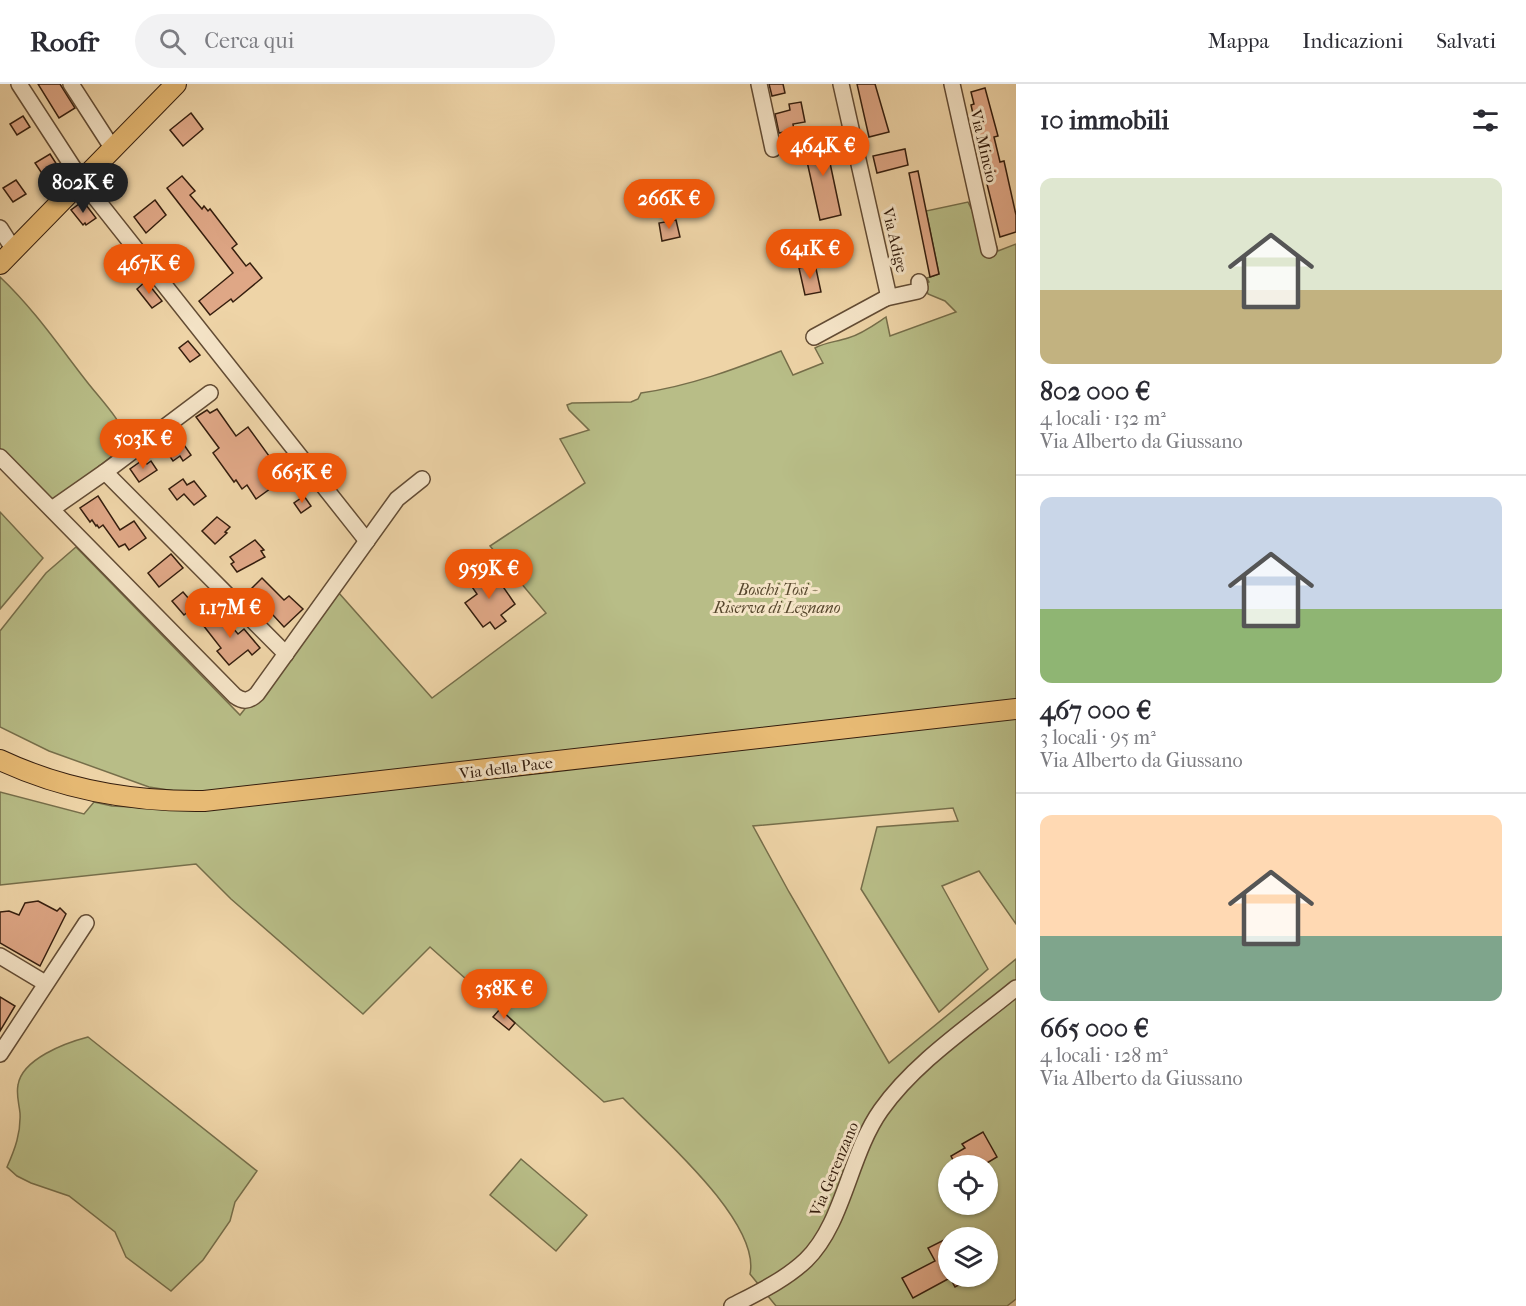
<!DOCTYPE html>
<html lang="it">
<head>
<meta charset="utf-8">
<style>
  :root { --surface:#fff; --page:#f2f2f3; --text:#2b2b33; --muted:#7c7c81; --line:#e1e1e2; --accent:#ea580c }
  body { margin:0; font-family:"IM FELL French Canon",serif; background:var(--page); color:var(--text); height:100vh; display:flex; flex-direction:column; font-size:22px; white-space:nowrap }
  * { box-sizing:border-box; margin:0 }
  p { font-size:20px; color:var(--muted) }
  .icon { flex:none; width:33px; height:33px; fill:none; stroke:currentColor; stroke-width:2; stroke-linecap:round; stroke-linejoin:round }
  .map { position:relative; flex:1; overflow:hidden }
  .sheet { display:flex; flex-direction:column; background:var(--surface); width:510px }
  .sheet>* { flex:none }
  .fabs { position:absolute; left:938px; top:1071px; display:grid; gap:12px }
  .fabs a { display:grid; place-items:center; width:60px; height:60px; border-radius:50%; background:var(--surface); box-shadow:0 2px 4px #0004; font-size:30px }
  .price { position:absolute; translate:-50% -51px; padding:0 14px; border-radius:21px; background:var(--accent); color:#fff; font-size:20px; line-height:39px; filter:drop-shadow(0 2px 3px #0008) }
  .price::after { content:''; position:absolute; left:50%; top:36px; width:18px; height:14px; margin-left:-9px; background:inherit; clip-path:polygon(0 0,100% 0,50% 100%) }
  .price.selected { background:#222; color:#fff }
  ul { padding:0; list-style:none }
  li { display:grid; align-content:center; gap:12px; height:318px; padding:0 24px }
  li+li { border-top:2px solid var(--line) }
  li span { display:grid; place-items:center; height:186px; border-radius:12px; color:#555 }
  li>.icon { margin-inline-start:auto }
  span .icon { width:108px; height:108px; fill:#fffc; stroke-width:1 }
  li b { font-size:26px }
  h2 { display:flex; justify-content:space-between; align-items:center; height:72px; padding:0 24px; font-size:26px }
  header { display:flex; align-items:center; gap:36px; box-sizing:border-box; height:84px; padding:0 30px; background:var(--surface); border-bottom:2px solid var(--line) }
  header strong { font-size:28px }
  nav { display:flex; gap:33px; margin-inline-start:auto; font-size:21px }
  .search { width:420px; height:54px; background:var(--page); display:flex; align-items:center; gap:15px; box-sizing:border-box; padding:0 21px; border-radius:33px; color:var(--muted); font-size:22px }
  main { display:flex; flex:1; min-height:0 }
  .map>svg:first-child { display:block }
  .green { fill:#b8bd87; stroke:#766e4a; stroke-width:1.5; fill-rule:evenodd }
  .building { fill:#dfa786; stroke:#351e0e; stroke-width:1.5 }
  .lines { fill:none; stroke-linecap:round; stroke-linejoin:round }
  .minor-casing { stroke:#634c34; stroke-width:18 }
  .major-casing { stroke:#351e0e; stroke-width:22 }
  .minor { stroke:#f4e3c6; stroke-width:15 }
  .major { stroke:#e7ba74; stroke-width:20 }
  .labels { text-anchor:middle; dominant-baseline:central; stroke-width:6; stroke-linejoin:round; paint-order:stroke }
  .street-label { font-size:16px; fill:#351e0e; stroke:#f4e3c6 }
  .park-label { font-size:16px; font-style:italic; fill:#56462c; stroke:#f4e3c6 }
</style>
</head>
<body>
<header>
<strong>Roofr</strong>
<div class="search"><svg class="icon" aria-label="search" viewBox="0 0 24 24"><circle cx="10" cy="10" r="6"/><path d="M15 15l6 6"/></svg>Cerca qui</div>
<nav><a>Mappa</a><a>Indicazioni</a><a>Salvati</a></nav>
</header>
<main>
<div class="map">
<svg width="1016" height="1222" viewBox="0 0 1016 1222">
  <rect width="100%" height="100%" fill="#eed4a7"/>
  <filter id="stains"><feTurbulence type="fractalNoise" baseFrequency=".00333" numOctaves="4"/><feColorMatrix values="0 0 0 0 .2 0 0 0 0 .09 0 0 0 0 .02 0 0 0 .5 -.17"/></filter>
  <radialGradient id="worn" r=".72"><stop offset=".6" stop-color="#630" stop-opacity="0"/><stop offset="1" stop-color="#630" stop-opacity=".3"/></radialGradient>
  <!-- green -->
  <g class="green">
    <path d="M968,118L971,124L974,123L983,162L996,160L998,167L1016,160V840L979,787L942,802L988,885L939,928L861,805L877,743L958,737L953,724L753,742L789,808L889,979L1016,875V1215L1007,1222H776L750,1190C761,1138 658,1050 623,1014L604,1018L430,863L363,930L231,815L196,780L0,801V708L84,730L94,718L112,722L189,726L187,709L149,703L49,667L0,643V547L46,489L76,463L240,631L338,508L432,614L546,529L490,462L585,399L560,355L589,346L569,326L567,321L572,319L631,318L638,315L641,309C690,302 735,285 781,267L793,291L823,279L815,264C826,258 836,258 848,254C862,250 874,241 886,233L890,252L956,228L945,217L928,210L925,200L929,198L927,194L939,190L926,127ZM948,1082H987V1120H948ZM948,1154H987V1192H948Z"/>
    <path d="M0,193C32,223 57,259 84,294C99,314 121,335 129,359L55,416L50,417L0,371Z"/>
    <polygon points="0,428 43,474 0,525"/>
    <path d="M88,953L257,1087L235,1118L230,1137L203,1176L171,1207L126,1173L115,1148L69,1112L31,1099L17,1092L7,1083C15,1065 21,1049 20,1029C19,1019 16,1011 18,1001C22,975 65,959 88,953Z"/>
    <polygon points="521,1075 587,1131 556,1167 490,1111"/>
  </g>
  <!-- building -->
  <g class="building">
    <polygon points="38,0 60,0 75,24 59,34"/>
    <polygon points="769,0 783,0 785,9 772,12"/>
    <polygon points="857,0 875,0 889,48 869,53"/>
    <polygon points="985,4 998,52 994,53 1000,78 1004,77 1016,131 1016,148 1000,153 986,96 988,96 971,21 974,20 971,8"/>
    <polygon points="801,18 805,38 793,40 794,46 779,49 775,30 790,26 789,20"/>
    <polygon points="191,29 203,45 183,62 170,46"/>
    <polygon points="23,32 30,43 17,51 10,40"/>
    <polygon points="832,49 834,58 826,60 841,131 820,136 806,73 816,71 814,62 808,64 806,55"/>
    <polygon points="905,65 908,81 877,89 873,72"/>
    <polygon points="50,70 59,84 45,94 35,79"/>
    <polygon points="918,87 939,190 930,193 909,89"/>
    <polygon points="182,92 195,107 190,111 202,125 204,122 208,127 210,125 237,160 232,164 246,182 250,179 262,194 233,218 231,215 210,231 199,217 233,189 167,104"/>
    <polygon points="16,96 26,110 13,118 3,104"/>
    <polygon points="155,116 166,131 146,149 134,133"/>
    <polygon points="83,117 96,134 86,141 85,139 83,141 71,126"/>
    <polygon points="676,136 680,153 662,157 659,139"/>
    <polygon points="815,180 821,208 805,211 799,184"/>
    <polygon points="146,197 162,217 152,224 137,205"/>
    <polygon points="188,257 200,271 190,278 179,264"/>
    <polygon points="217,325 236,352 248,343 285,394 256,415 247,401 242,405 236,396 234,398 213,369 219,364 196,333 207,326 210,329"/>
    <polygon points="178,352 191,371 183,377 180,372 173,377 163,362"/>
    <polygon points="144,375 147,380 151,377 157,386 139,398 130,385"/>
    <polygon points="183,395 187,401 194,397 206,412 194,421 184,410 177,416 169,405"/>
    <polygon points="98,412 120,446 134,437 146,454 129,466 125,460 119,463 103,441 99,444 97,441 96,442 92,436 90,438 80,424"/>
    <polygon points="304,412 311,422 301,429 294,419"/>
    <polygon points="217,433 230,443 225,448 227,449 215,460 202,447"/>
    <polygon points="255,456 264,466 261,467 265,473 237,488 231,480 234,478 230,473"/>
    <polygon points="171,470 183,484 159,503 148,489"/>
    <polygon points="490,484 515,520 501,531 506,537 495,545 490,538 483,543 465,519 477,510 470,500"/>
    <polygon points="262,494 284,516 289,512 303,525 284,543 250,506"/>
    <polygon points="183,508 195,522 184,531 172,517"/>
    <polygon points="219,528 238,550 244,545 260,564 252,571 248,566 229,581 217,567 221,564 203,541"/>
    <polygon points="38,817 57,827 60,824 66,830 40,882 0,859 0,828 9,827 19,831 25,819"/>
    <polygon points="0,913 15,922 0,947"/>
    <polygon points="500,925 515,939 509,946 493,933"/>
    <polygon points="983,1048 997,1073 982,1082 956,1082 951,1072 965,1064 962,1060"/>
    <polygon points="948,1154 948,1195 913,1214 902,1194 935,1177 928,1164"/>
    <polygon points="949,1192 975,1192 955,1203"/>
  </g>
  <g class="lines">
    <!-- minor casing -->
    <g class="minor-casing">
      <g id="minor">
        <polyline points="19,0 82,97 367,457"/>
        <polyline points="71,0 113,65"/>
        <polyline points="759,0 773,65"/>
        <polyline points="841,0 888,209 886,214"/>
        <polyline points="952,0 989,166"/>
        <polyline points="0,144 14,166"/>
        <polyline points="814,253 886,214 918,207 920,204 919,198"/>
        <path d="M0,373L235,612C243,618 250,617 257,610L397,415L422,395"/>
        <polyline points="105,388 286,570"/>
        <polyline points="52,425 105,388 210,309"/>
        <polyline points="0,872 45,899"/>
        <polyline points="0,970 86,839"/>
        <path d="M732,1222C757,1209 785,1196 806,1176C844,1139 849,1071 881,1026C915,978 971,941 1016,904"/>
      </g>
    </g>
    <!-- major casing -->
    <g class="major-casing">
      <g id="major">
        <polyline points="0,180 176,0"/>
        <path d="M0,676C64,706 134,718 204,717L1016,625"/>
      </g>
    </g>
    <!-- minor -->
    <use href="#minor" class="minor"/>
    <!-- major -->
    <use href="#major" class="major"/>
  </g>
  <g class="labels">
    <!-- street labels -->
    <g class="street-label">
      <text transform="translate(984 62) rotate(77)">Via Mincio</text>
      <text transform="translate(895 156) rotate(77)">Via Adige</text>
      <text transform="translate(506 684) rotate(-7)">Via della Pace</text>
      <text transform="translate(834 1085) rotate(-67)">Via Gerenzano</text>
    </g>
    <!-- park labels -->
    <g class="park-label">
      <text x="777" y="505">Boschi Tosi -<tspan x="777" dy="18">Riserva di Legnano</tspan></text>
    </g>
  </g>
  <rect width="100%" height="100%" filter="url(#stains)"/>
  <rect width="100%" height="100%" fill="url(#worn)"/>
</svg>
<div class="fabs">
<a><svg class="icon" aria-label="locate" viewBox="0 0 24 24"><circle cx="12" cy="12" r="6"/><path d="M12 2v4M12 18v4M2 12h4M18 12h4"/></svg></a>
<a><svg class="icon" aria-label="layers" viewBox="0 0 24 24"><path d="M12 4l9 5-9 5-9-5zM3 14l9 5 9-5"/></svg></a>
</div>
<b class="price" style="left:823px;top:93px">464K €</b>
<b class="price selected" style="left:83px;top:130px">802K €</b>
<b class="price" style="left:669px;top:146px">266K €</b>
<b class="price" style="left:810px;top:196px">641K €</b>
<b class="price" style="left:149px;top:211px">467K €</b>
<b class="price" style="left:143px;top:386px">503K €</b>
<b class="price" style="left:302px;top:420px">665K €</b>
<b class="price" style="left:489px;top:516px">959K €</b>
<b class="price" style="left:230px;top:555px">1.17M €</b>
<b class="price" style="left:504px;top:936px">358K €</b>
</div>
<section class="sheet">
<h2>10 immobili<svg class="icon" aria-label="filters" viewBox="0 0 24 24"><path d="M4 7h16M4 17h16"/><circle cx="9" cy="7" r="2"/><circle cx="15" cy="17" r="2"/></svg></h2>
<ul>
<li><span style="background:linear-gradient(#dfe7d0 60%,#c2b280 0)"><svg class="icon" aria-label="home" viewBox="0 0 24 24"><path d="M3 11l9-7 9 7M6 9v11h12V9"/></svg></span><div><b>802 000 €</b><p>4 locali · 132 m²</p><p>Via Alberto da Giussano</p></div></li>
<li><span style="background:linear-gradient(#c9d6e8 60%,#8fb573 0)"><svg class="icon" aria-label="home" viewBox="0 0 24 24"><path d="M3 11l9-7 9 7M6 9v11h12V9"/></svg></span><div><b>467 000 €</b><p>3 locali · 95 m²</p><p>Via Alberto da Giussano</p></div></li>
<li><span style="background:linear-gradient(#ffd9b3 65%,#7fa58c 0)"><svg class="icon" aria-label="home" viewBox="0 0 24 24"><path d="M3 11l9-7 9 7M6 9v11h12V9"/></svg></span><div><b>665 000 €</b><p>4 locali · 128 m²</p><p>Via Alberto da Giussano</p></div></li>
</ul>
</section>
</main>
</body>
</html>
